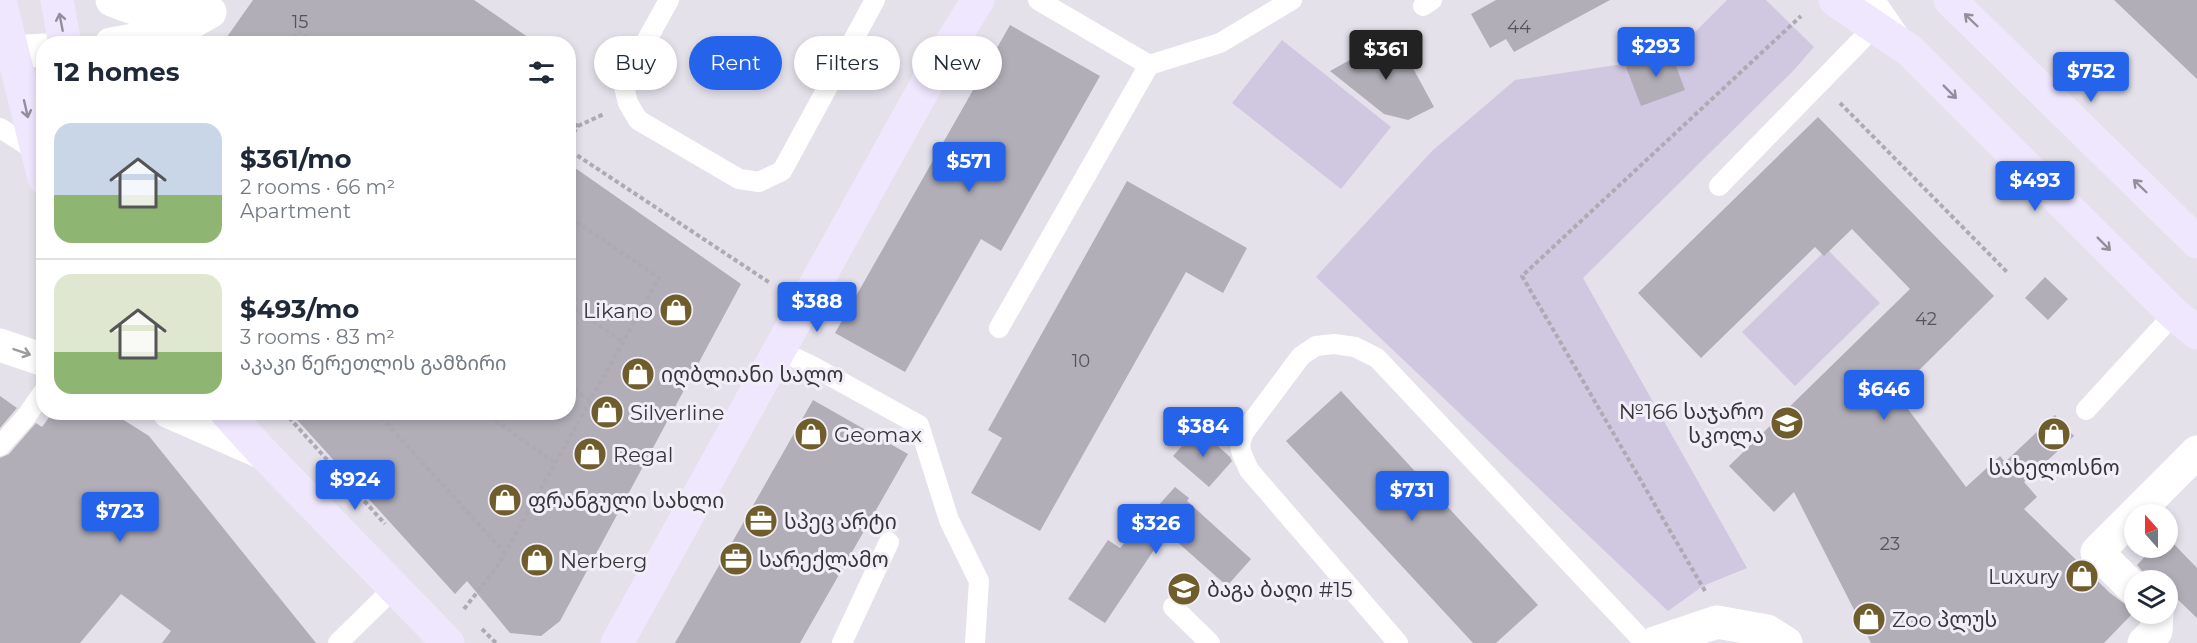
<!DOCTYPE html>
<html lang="en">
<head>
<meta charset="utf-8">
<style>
  :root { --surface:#fff; --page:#f2f2f3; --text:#1f2937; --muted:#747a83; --line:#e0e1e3; --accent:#2563eb }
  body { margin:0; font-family:Montserrat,"Noto Sans Georgian",sans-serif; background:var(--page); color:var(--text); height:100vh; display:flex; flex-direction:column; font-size:22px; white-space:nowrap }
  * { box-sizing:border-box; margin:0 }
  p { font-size:20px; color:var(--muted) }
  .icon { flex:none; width:33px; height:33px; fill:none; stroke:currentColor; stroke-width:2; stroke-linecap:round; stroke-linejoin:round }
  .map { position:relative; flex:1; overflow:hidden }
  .panel { position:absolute; left:36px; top:36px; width:540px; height:384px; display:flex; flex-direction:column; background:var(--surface); border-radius:24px; box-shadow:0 3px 9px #0003 }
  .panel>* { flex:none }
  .top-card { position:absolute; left:594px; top:36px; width:570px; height:54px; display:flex; gap:12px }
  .needle { width:39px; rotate:339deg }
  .tools { position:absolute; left:2124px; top:504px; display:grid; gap:12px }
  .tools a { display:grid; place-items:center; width:54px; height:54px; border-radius:50%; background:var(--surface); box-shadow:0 3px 9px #0003; font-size:30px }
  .price { position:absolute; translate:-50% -51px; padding:0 14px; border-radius:6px; background:var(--accent); color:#fff; font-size:20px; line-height:39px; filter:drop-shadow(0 2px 3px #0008) }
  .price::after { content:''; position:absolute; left:50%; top:36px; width:18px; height:14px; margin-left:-9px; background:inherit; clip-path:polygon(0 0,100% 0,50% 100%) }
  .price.current { background:#222; color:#fff }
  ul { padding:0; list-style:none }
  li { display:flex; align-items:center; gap:18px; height:150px; padding:0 18px }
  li+li { border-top:2px solid var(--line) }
  li span { display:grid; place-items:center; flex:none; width:168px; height:120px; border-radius:18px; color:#555 }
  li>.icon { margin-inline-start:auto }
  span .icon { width:72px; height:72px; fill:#fffc; stroke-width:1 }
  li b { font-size:26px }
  h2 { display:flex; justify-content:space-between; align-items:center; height:72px; padding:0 18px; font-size:26px }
  .chip { padding:0 21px; border-radius:27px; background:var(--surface); box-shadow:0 3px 9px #0003; font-size:21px; line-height:54px }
  .chip.current { background:var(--accent); color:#fff }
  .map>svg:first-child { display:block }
  .green { fill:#d0c8e1 }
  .building { fill:#b1aeb8 }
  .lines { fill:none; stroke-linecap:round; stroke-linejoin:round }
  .path { stroke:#adaab3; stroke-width:4; stroke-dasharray:4.5 3; stroke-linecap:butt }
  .lane { stroke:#fff; stroke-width:20 }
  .street { stroke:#fff; stroke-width:33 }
  .secondary { stroke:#efe7fd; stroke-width:33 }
  .oneway { stroke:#948e9c }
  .oneway2 { stroke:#9c9a9d }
  .labels { text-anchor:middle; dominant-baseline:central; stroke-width:6; stroke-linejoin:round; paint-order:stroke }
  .number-label { font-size:18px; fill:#56545a }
  .poi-label { font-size:21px; fill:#38363b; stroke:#f1eef8; text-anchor:start }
</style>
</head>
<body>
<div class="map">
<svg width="2197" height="643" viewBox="0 0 2197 643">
  <rect width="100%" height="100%" fill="#e4e1eb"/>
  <!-- green -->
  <g class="green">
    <polygon points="1727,0 1766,0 1814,47 1793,71 1583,278 1747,568 1703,586 1668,611 1316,277 1432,151 1515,80 1623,64 1691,36"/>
    <polygon points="1282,40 1391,127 1341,189 1232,103"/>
    <polygon points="1827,249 1880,303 1795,386 1742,332"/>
  </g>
  <!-- building -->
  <g class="building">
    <polygon points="253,0 474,0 538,44 222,44"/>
    <polygon points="1496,0 1610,0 1514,52 1506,39 1490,48 1471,14"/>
    <polygon points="2114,0 2197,0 2197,79"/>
    <polygon points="1010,25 1100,76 1001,251 981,239 905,372 835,333"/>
    <polygon points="1395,35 1434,107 1408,120 1384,114 1330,71"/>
    <polygon points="1670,50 1685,90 1641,106 1626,67"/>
    <polygon points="1818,117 1994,296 1896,393 1966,487 2000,456 2005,462 2055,415 2074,436 2024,482 2037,497 2024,509 2110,593 2129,607 2134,607 2134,612 2104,643 1871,643 1794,492 1774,512 1729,466 1910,289 1852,229 1824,256 1815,247 1701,358 1638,293"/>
    <polygon points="568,163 741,284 560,621 541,636 510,633 467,581 455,594 290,412 568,412"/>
    <polygon points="1127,181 1247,248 1223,293 1186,272 1040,531 971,493 1002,438 988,430"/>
    <polygon points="2045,277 2068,299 2048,320 2025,298"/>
    <polygon points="1341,391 1538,605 1496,643 1473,643 1286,441"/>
    <polygon points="0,396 17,408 0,428"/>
    <polygon points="813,400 908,454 800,643 675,643"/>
    <polygon points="53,412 111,412 149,436 316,643 162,643 171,631 121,594 80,643 0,643 0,458 9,454 36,423 42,427"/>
    <polygon points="1198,428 1230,457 1232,461 1209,487 1173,456"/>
    <polygon points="1175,487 1189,498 1187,501 1251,559 1227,586 1166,532 1105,623 1068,599 1108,540 1120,548"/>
    <polygon points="2168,538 2197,568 2197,618 2168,590 2168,580 2150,580 2137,565 2153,548 2168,548"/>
  </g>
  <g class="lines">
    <!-- path -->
    <g class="path">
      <polyline points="290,44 299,31 317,44"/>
      <polyline points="1840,103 2007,272"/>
      <polyline points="568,121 578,126 568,141"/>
      <polyline points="578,126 604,114"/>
      <polyline points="568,151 575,154"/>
      <polyline points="568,164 575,154 770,283"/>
      <polyline points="568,304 623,342"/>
      <polyline points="568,385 590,400"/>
      <polyline points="284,412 385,524"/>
      <polyline points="376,412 505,553"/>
      <polyline points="483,412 555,463"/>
      <polyline points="1705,591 1522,276 1801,16"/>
      <polyline points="464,609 497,567 659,278 568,216"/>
      <polyline points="482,629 496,643"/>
    </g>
    <!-- lane -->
    <g class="lane">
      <polyline points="669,0 623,83 628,103 638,120 739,179 759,182 782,171 875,0"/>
      <polyline points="1038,0 1149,65 1220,43 1292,0"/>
      <polyline points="1875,0 1899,35"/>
      <polyline points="1423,6 1432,0"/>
      <polyline points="0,128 36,151"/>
      <polyline points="1719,186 1874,27"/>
      <polyline points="999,328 1149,65"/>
      <polyline points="779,350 814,367 919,425 949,520 979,581 975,643"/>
      <polyline points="2086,410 2174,314"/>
      <polyline points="0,446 25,418 44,391"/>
      <polyline points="1173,607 1210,643"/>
      <polyline points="338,643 395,587"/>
      <polyline points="842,643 889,542"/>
      <path d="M1398,643L1249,470C1242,454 1236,447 1245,431L1301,356L1316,346L1334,344L1355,347L1377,358L1645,643"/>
    </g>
    <!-- street -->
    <g class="street">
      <path d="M112,0C143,12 162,19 196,14"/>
      <polyline points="111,44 173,33 210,12"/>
      <polyline points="12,52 44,50"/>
      <polyline points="0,345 44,360"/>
      <polyline points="169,412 263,453"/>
      <polyline points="2134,589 2097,552 2197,452"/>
      <polyline points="1655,643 1717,622 1767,631 1786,643"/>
      <polyline points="2144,643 2156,631 2157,614"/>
    </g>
    <!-- secondary -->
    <g class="secondary">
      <polyline points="57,0 65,44"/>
      <polyline points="1835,0 1909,50 2174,314 2197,333"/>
      <polyline points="1950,0 2197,242"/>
      <polyline points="0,1 44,178"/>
      <polyline points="226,412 263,453 448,643"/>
      <polyline points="617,643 932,74 978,0"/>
    </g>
  </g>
  <!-- one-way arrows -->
  <defs><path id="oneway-shaft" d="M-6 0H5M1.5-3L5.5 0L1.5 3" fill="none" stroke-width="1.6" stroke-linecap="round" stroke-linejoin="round" transform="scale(1.5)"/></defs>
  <g class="oneway">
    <use href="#oneway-shaft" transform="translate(1971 20) rotate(-136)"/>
    <use href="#oneway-shaft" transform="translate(61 22) rotate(-101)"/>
    <use href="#oneway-shaft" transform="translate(1950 92) rotate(45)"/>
    <use href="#oneway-shaft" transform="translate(26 109) rotate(77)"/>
    <use href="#oneway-shaft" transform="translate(2140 186) rotate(-136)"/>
    <use href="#oneway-shaft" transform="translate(2104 244) rotate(45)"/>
  </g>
  <use class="oneway2" href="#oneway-shaft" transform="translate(22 352) rotate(19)"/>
  <!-- icons -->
  <defs>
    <g id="shop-disc" transform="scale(1.725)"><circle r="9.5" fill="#6f5d2b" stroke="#f1eef8"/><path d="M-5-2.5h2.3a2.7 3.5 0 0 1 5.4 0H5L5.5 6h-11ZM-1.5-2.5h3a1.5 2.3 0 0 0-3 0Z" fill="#fff"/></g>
    <g id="school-disc" transform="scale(1.725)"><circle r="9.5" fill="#6f5d2b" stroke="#f1eef8"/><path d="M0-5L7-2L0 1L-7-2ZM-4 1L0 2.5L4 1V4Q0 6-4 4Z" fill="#fff"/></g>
    <g id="office-disc" transform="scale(1.725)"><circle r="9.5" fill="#6f5d2b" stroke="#f1eef8"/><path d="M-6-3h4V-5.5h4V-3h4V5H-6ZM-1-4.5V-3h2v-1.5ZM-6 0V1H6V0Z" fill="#fff"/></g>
  </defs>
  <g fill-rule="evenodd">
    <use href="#shop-disc" x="676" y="310"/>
    <use href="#shop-disc" x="638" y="374"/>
    <use href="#shop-disc" x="607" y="412"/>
    <use href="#school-disc" x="1787" y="423"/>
    <use href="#shop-disc" x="811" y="434"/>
    <use href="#shop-disc" x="2054" y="434"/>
    <use href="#shop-disc" x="590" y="454"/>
    <use href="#shop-disc" x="505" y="500"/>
    <use href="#office-disc" x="761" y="521"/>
    <use href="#office-disc" x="736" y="559"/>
    <use href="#shop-disc" x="537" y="560"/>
    <use href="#shop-disc" x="2082" y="576"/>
    <use href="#school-disc" x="1184" y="589"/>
    <use href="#shop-disc" x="1869" y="619"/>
  </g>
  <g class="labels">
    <!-- number labels -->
    <g class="number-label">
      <text x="300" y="22">15</text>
      <text x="1519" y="27">44</text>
      <text x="1926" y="319">42</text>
      <text x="1081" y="361">10</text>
      <text x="1890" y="544">23</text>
    </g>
    <!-- poi labels -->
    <g class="poi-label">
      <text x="653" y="310" text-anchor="end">Likano</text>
      <text x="661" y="374">იღბლიანი სალო</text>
      <text x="1764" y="411" text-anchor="end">№166 საჯარო<tspan x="1764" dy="24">სკოლა</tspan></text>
      <text x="630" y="412">Silverline</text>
      <text x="834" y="434">Geomax</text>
      <text x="613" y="454">Regal</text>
      <text x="2054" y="467" text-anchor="middle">სახელოსნო</text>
      <text x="528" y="500">ფრანგული სახლი</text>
      <text x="784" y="521">სპეც არტი</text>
      <text x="759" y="559">სარექლამო</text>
      <text x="560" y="560">Nerberg</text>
      <text x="2059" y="576" text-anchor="end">Luxury</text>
      <text x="1207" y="589">ბაგა ბაღი #15</text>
      <text x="1892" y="619">Zoo პლუს</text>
    </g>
  </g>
</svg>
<div class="tools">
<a><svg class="needle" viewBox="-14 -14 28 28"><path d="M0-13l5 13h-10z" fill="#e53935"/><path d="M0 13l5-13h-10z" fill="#747a83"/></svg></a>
<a><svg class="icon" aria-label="layers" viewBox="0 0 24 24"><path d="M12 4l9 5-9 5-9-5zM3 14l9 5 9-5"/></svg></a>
</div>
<b class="price" style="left:1656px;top:78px">$293</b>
<b class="price current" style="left:1386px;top:81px">$361</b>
<b class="price" style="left:2091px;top:103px">$752</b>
<b class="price" style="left:969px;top:193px">$571</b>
<b class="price" style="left:2035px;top:212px">$493</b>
<b class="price" style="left:817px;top:333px">$388</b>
<b class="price" style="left:1884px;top:421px">$646</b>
<b class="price" style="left:1203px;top:458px">$384</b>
<b class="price" style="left:355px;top:511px">$924</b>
<b class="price" style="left:1412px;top:522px">$731</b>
<b class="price" style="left:120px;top:543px">$723</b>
<b class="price" style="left:1156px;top:555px">$326</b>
<div class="top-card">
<a class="chip">Buy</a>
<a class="chip current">Rent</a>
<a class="chip">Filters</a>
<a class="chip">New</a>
</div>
<section class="panel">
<h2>12 homes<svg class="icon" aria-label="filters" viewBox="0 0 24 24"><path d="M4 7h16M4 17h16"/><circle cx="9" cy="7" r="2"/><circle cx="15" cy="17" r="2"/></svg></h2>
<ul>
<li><span style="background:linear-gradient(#c9d6e8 60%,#8fb573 0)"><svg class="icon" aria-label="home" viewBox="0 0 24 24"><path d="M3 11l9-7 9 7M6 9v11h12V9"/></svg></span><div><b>$361/mo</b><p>2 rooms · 66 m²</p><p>Apartment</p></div></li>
<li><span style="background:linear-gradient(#dfe7d0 65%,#8fb573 0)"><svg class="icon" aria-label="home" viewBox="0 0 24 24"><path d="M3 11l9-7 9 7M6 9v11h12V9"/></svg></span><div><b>$493/mo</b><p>3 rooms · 83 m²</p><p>აკაკი წერეთლის გამზირი</p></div></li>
</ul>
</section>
</div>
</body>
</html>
